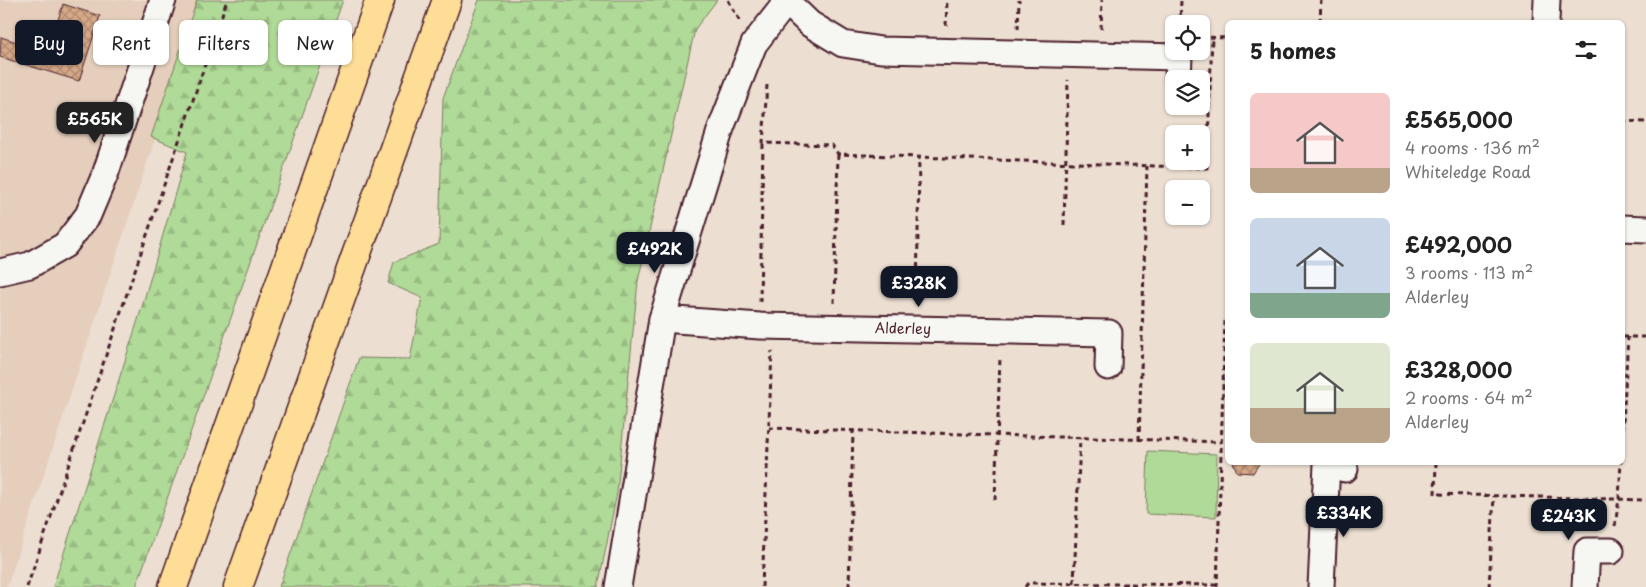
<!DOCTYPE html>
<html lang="en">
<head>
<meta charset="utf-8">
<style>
  :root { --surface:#fff; --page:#f2f2f2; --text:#222; --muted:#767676; --accent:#111827 }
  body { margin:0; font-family:"Playpen Sans",sans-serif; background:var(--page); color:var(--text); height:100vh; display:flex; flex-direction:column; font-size:19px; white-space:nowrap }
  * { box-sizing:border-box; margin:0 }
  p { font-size:16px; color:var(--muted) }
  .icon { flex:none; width:28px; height:28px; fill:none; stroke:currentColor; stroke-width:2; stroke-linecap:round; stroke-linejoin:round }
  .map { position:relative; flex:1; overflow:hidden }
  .drawer { position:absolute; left:1225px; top:20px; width:400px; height:445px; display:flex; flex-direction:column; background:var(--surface); border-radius:8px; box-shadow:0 1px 4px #0004 }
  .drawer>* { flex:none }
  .hud { position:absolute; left:15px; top:20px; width:475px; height:45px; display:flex; gap:10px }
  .controls { position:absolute; left:1165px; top:15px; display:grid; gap:10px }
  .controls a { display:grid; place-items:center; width:45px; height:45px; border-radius:8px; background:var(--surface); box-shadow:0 1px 4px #0004; font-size:25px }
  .price { position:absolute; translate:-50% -42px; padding:0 11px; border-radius:10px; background:var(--accent); color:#fff; font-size:16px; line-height:32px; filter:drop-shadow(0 1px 2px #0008) }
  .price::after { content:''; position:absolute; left:50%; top:30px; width:15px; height:11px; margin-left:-8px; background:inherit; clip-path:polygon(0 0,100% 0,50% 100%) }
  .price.current { background:#222; color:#fff }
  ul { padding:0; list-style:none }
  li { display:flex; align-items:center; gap:15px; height:125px; padding:0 25px }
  li span { display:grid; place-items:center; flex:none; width:140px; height:100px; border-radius:8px; color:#555 }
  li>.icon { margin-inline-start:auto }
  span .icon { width:60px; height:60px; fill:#fffc; stroke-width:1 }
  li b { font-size:21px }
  h2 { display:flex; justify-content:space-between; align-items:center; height:60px; padding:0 25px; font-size:21px }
  .chip { padding:0 18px; border-radius:8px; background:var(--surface); box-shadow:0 1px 4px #0004; font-size:18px; line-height:45px }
  .chip.current { background:var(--accent); color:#fff }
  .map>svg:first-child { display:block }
  .built { fill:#e5cfbc }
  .green { fill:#afda97; stroke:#7c7c61 }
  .forest { fill:url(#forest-firs); stroke:#7c7c61 }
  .building { fill:url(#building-cross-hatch); stroke:#4a1f2b }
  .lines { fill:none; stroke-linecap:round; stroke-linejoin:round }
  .minor-casing { stroke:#4a1f2b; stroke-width:29 }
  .highway-casing { stroke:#4a1f2b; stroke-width:31 }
  .path { stroke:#4a1f2b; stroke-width:3; stroke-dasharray:5 4; stroke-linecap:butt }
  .minor { stroke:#f6f6f2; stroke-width:25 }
  .highway { stroke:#fedd96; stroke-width:28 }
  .labels { text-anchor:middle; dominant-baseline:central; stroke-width:5; stroke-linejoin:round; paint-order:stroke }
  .street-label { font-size:14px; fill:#4a1f2b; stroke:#f6f6f2 }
</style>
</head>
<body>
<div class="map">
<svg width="1646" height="587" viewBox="0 0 1646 587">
  <defs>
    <pattern id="forest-firs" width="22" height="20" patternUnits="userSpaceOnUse" patternTransform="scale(1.25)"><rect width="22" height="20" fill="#afda97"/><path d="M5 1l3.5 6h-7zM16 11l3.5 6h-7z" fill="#98bb82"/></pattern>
    <pattern id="building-cross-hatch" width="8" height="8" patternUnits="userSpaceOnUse" patternTransform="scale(1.25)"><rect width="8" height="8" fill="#d6a988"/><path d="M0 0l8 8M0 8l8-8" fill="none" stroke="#b0896f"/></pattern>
  </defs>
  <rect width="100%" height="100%" fill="#ecdfd2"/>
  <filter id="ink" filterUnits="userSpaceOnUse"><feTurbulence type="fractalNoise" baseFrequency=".02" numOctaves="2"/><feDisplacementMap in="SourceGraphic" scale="10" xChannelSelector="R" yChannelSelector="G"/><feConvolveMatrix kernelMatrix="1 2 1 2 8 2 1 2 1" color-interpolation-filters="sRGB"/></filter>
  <g filter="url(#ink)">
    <!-- built -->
    <polygon class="built" points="0,0 201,0 7,587 0,587"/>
    <!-- green -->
    <polygon class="green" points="1148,451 1217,454 1216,517 1146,514"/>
    <!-- forest -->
    <g class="forest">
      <polygon points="197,0 343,0 136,587 53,587 142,307 187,152 151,137"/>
      <polygon points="479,0 717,0 695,29 638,281 617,493 598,587 279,587 359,358 410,359 422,298 388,283 394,262 439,244 443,98"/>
    </g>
    <!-- building -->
    <g class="building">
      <polygon points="63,4 100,16 79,81 0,57 1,37 48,52"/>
      <polygon points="1233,462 1260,462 1253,473 1237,472"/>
    </g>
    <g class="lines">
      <!-- minor casing -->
      <g class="minor-casing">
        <g id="minor">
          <polyline points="787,2 810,24 843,44 881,50 1179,57 1178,79"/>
          <polyline points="1546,22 1547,0"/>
          <polyline points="1622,228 1646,229"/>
          <polyline points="0,272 30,265 65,245 88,215 106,172 163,0"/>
          <polyline points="662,319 760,326 1109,333 1108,367"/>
          <polyline points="618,587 662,319 721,128 754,44 788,0"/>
          <polyline points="1321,587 1327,464 1345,469"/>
          <polyline points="1585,587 1587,551 1611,551"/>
        </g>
      </g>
      <!-- highway casing -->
      <g class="highway-casing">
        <g id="highway">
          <polyline points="173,587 380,0"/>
          <polyline points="238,587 447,0"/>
        </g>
      </g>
      <!-- path -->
      <g class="path">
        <polyline points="728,0 740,21"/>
        <polyline points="1320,22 1321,0"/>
        <polyline points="1180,24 1181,0"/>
        <polyline points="946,26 947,0"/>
        <polyline points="1018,29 1019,0"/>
        <polyline points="1101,29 1102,0"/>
        <polyline points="1201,37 1228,38"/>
        <polyline points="767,85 763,143 832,145 838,154 1207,168 1212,37"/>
        <polyline points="1622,121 1646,122"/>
        <polyline points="1064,225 1068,80"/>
        <polyline points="760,302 763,143"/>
        <polyline points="834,303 838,154"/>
        <polyline points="917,304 919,157"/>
        <polyline points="1622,337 1646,337"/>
        <polyline points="769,428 1221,442"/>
        <polyline points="1139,440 1147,166"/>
        <polyline points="1622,440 1628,337"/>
        <polyline points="1436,462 1435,494 1646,500"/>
        <polyline points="995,500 1000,357"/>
        <polyline points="1615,526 1619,499 1621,462"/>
        <polyline points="1074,583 1080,438"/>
        <polyline points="27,587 227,0"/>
        <polyline points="762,587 772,351"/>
        <polyline points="849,587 853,431"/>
        <polyline points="1025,587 1028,583 1217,585"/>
        <polyline points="1217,587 1225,319 1228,319"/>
        <polyline points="1489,587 1494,496"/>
      </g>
      <!-- minor -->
      <use href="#minor" class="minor"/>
      <!-- highway -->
      <use href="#highway" class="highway"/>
    </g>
  </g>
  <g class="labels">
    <!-- street labels -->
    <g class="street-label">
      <text transform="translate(903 328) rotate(1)">Alderley</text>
    </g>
  </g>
</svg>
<div class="controls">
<a><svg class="icon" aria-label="locate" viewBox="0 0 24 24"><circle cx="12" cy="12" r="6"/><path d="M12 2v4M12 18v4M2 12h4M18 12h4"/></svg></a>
<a><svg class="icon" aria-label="layers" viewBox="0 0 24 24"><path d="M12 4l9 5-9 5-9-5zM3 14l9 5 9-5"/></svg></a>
<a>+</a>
<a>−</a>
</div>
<b class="price current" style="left:95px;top:144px">£565K</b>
<b class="price" style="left:655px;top:274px">£492K</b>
<b class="price" style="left:919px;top:308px">£328K</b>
<b class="price" style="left:1344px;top:538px">£334K</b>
<b class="price" style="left:1569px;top:541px">£243K</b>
<div class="hud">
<a class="chip current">Buy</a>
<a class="chip">Rent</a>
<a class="chip">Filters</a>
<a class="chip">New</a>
</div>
<section class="drawer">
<h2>5 homes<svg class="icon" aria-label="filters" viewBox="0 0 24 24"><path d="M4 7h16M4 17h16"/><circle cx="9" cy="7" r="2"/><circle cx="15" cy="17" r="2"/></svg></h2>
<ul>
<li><span style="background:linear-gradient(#f6c9c9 75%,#b9a48a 0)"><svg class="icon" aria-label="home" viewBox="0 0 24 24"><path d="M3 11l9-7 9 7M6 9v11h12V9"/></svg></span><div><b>£565,000</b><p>4 rooms · 136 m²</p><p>Whiteledge Road</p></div></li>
<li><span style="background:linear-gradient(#c9d6e8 75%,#7fa58c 0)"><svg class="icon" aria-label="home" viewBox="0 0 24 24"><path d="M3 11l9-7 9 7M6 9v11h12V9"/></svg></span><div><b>£492,000</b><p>3 rooms · 113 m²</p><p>Alderley</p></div></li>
<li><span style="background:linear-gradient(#dfe7d0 65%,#b9a48a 0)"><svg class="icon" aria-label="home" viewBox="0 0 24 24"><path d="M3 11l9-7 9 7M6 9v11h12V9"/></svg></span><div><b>£328,000</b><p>2 rooms · 64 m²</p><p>Alderley</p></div></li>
</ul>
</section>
</div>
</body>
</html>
